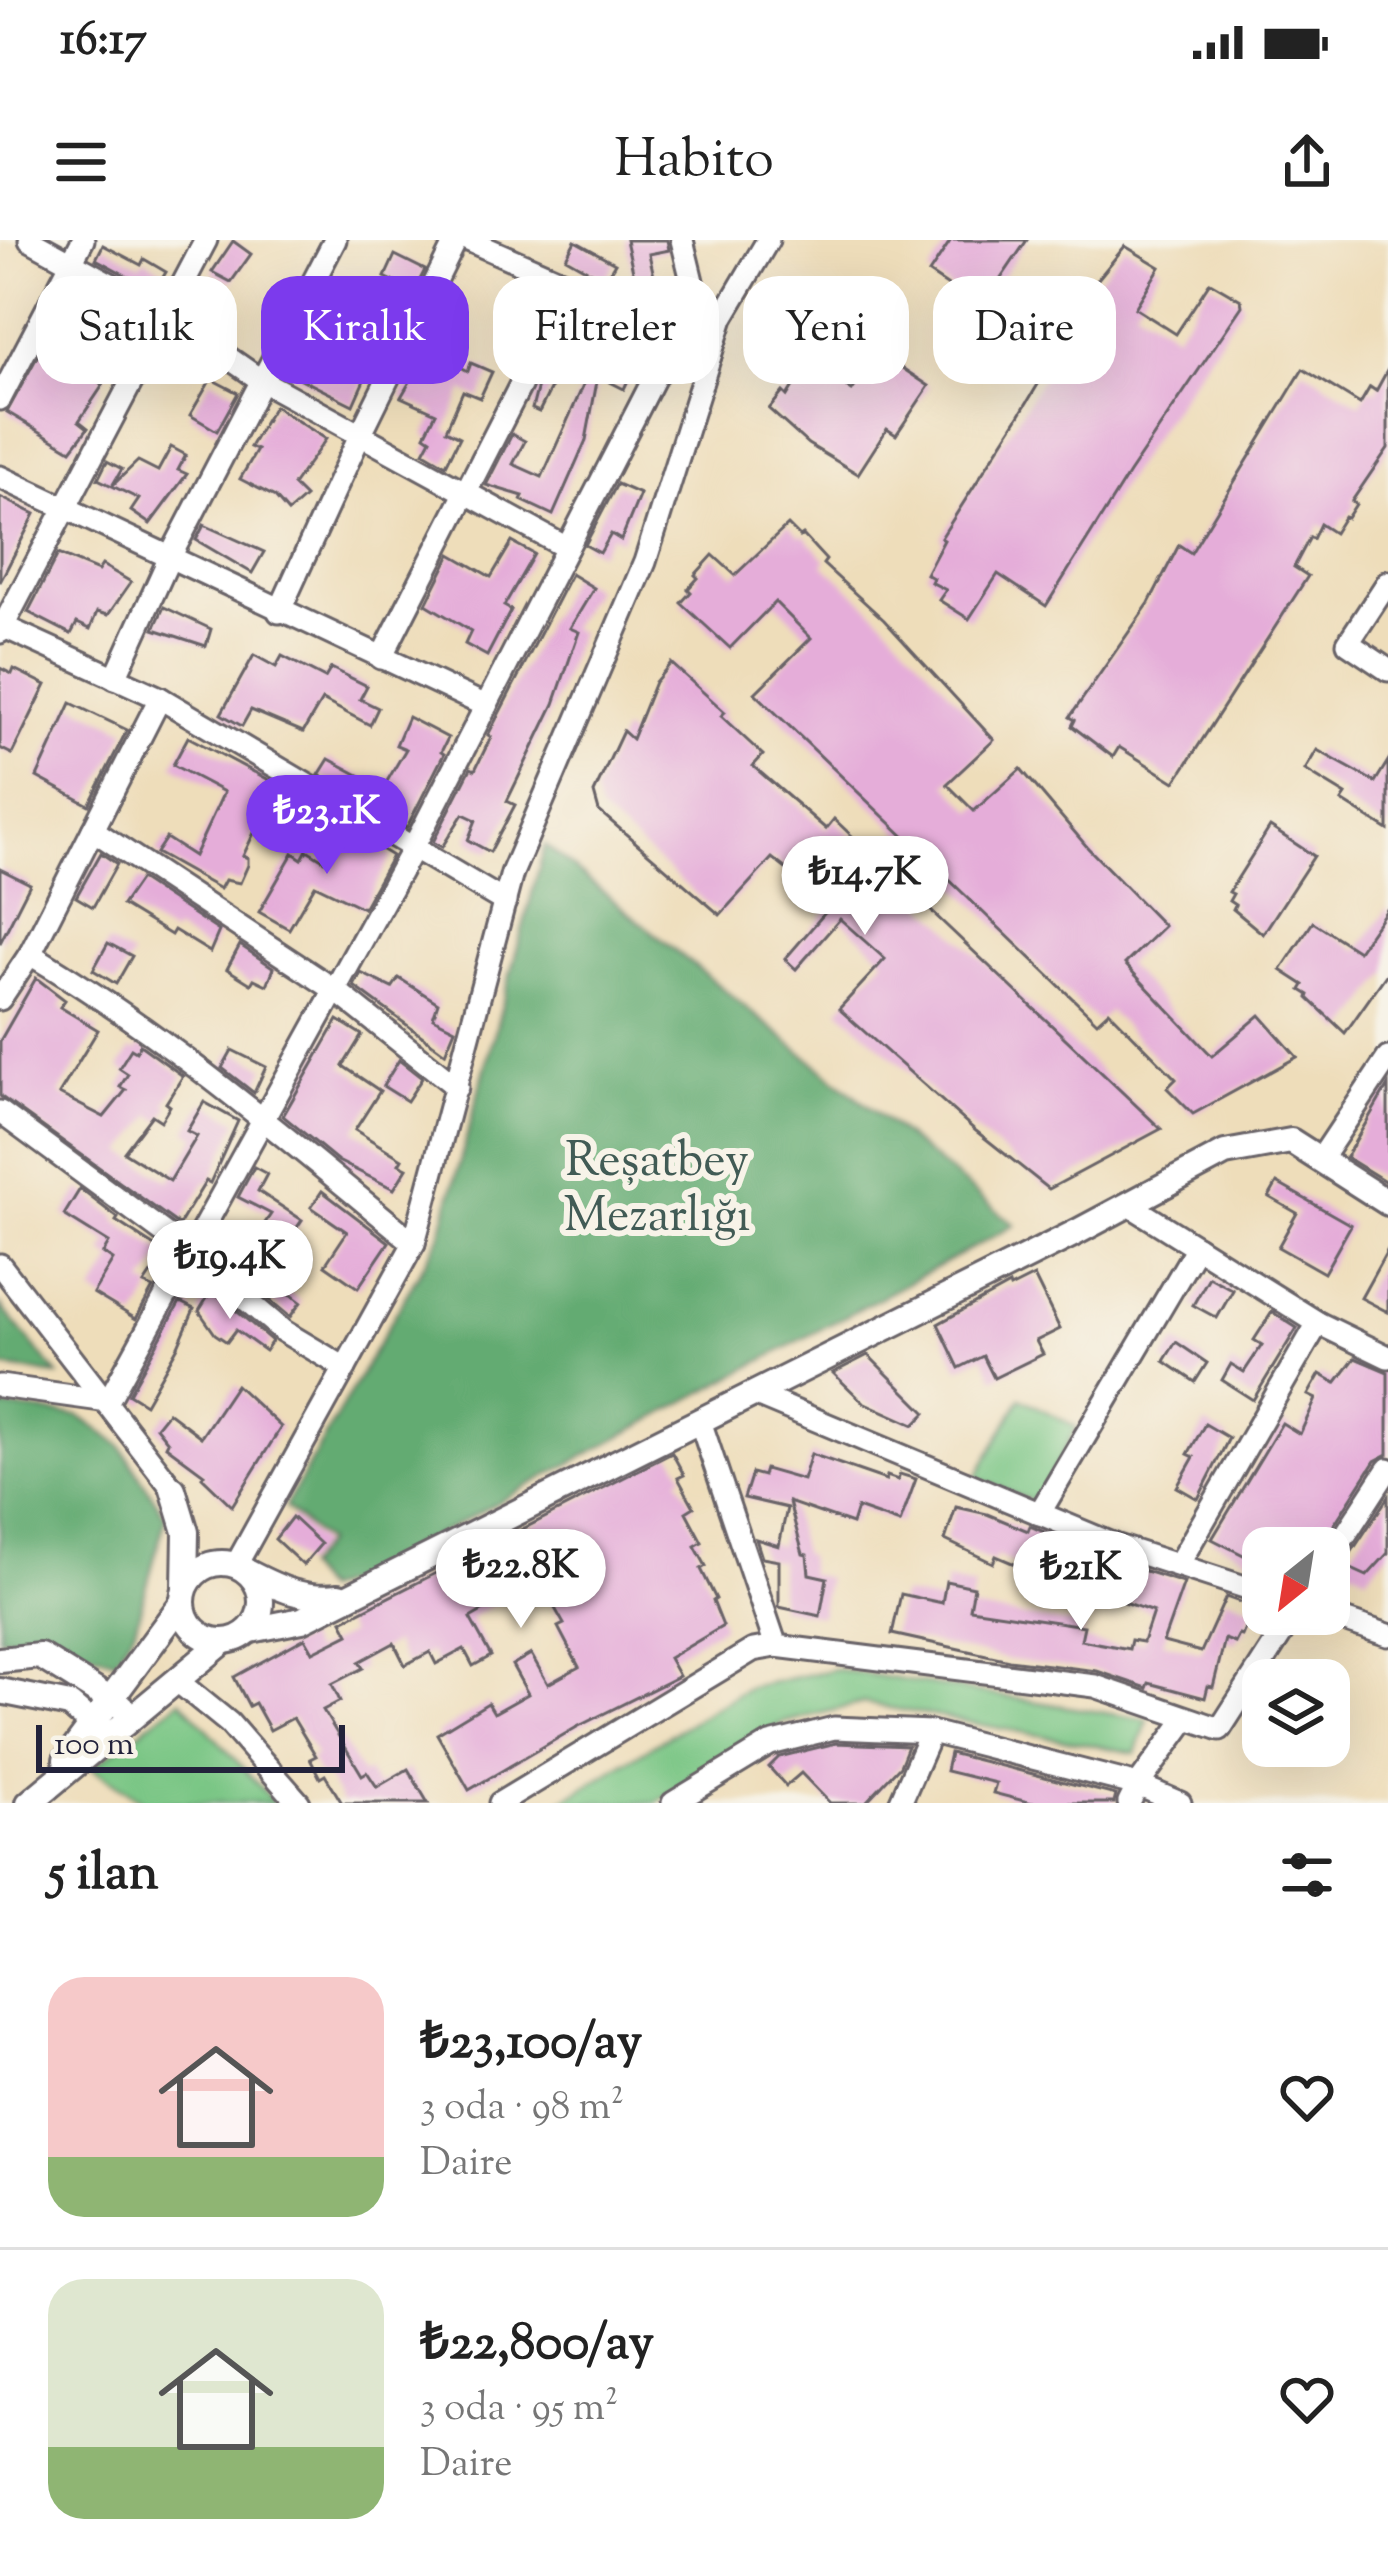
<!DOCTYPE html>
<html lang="tr">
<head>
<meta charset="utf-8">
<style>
  :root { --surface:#fff; --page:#f2f2f2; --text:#222; --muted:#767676; --line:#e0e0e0; --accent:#7c3aed }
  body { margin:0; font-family:"Sorts Mill Goudy",serif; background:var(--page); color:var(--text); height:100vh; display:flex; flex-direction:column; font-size:45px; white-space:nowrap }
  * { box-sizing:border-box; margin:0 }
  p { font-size:39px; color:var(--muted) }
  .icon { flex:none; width:66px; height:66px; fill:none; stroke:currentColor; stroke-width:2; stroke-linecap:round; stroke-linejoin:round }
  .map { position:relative; height:1563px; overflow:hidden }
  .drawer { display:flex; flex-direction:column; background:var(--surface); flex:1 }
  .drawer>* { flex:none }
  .top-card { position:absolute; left:36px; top:36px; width:1317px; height:108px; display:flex; gap:24px }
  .needle { width:78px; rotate:210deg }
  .tools { position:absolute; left:1242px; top:1287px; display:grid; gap:24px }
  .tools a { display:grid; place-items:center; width:108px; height:108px; border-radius:24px; background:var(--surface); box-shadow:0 12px 48px #0002; font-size:60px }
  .scale { position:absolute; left:36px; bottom:30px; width:309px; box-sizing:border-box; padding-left:12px; border:6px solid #22223b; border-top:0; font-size:33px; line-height:42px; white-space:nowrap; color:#22223b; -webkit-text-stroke:9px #f7f3e8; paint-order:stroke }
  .price { position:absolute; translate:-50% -102px; padding:0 27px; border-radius:42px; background:#fff; color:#222; font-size:39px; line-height:78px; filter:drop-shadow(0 3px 6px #0008) }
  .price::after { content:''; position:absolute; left:50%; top:72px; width:36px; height:27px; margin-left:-18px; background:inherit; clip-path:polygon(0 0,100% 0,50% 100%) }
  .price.on { background:var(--accent); color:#fff }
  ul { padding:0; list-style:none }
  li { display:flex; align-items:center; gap:36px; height:300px; padding:0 48px }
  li+li { border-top:3px solid var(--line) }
  li span { display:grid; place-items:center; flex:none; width:336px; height:240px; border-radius:36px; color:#555 }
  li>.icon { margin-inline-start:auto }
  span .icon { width:144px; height:144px; fill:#fffc; stroke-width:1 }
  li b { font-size:51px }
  h2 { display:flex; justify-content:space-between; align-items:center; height:144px; padding:0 48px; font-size:51px }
  .chip { padding:0 42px; border-radius:36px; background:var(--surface); box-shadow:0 12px 48px #0002; font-size:42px; line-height:108px }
  .chip.on { background:var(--accent); color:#fff }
  .status { display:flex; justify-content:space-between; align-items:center; height:84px; padding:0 60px; background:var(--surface); direction:ltr }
  .status svg { height:33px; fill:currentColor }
  header { display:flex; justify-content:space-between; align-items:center; height:156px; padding:0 48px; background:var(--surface); font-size:54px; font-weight:600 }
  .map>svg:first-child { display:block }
  .green { fill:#7ac685; stroke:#4e7460; stroke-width:3 }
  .forest { fill:#63ab72; stroke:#426656; stroke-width:3 }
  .building { fill:#e5add9 }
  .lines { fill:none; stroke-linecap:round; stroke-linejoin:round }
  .minor-casing { stroke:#696367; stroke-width:27 }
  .tertiary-casing { stroke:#696367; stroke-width:30 }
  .minor { stroke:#fff; stroke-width:21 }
  .tertiary { stroke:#fff; stroke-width:24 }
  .labels { text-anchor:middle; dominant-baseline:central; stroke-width:12; stroke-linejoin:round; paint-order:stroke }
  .park-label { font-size:48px; fill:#415b55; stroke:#f7f3e8 }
</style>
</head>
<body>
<div class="status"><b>16:17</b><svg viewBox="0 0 49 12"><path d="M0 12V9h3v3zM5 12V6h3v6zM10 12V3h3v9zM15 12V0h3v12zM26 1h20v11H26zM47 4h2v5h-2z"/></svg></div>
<header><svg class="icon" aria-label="menu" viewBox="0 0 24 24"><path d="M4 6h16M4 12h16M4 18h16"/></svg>Habito<svg class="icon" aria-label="share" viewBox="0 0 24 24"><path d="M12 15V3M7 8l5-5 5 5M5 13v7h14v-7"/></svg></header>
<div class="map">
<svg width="1388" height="1563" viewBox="0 0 1388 1563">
  <rect width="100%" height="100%" fill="#f7f3e8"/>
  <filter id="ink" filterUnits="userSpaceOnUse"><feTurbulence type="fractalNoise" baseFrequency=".00833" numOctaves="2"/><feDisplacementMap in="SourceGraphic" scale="24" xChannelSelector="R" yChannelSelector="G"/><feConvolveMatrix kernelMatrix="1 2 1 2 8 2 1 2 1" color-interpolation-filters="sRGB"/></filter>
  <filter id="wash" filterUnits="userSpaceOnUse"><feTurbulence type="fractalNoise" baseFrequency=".004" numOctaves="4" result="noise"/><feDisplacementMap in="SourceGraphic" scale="48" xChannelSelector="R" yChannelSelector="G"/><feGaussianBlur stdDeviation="2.7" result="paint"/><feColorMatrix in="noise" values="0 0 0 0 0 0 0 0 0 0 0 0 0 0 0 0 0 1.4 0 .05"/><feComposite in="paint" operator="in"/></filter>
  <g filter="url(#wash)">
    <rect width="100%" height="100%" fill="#eeddba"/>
    <!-- green -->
    <g class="green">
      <polygon points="1021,1158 1076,1187 1038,1264 976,1238"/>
      <polygon points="835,1429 1148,1480 1136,1513 863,1463 782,1483 655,1563 558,1563 749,1447"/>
      <polygon points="181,1460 275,1563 146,1563 92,1528"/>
    </g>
    <!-- forest -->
    <g class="forest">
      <polygon points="545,605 1015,985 353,1340 323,1351 304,1328 325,1303 285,1267 440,996"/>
      <polygon points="0,1065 58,1135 0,1127"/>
      <polygon points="0,1167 79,1176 120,1205 166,1277 135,1388 115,1420 37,1395 0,1398"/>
    </g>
    <g id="blocks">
      <!-- building -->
      <g class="building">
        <polygon points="626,0 667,0 669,10 649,14 654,36 635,40"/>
        <polygon points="951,0 1027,0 981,68 929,33"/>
        <polygon points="233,1 251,14 231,42 212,32"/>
        <polygon points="575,1 615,23 605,40 566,18"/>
        <polygon points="103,5 141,25 144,19 166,32 155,51 96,19"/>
        <polygon points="1125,6 1160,27 1135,68 1176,94 1210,42 1241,60 1242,66 1129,233 1046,366 998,334 969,379 939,360 946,350 931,342 933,338 926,334 944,300 941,298 1017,179 1048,128 1044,125 1098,39"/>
        <polygon points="395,15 425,30 414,51 385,37"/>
        <polygon points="82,45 95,53 75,88 109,104 127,74 144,85 99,143 103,145 79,181 88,188 71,210 7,172 74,49 79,51"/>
        <polygon points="547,51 565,59 558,81 639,117 624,149 598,136 586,200 553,275 521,260 523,256 486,245 512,194 525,201 513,224 542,237 596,117 572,106 539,172 532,169 541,134 533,132 540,105 522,97"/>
        <polygon points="323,66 357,83 364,69 381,77 358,124 369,129 353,165 289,133"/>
        <polygon points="429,109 468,131 471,123 492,132 480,158 463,151 446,190 460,197 446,225 424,212 431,199 425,195 436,173 401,157"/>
        <polygon points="878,112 929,146 896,195 887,189 858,234 808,204 769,169 783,152 787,156 808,122 852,151"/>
        <polygon points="1303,129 1360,164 1370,147 1376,151 1388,129 1388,208 1352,261 1356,264 1347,278 1344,277 1334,293 1320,284 1313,299 1310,297 1294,327 1308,336 1175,542 1119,507 1113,517 1072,486 1075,480 1070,477 1149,363 1179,305 1191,313"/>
        <polygon points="211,139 238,153 217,191 190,175"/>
        <polygon points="274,166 326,199 293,245 305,257 288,272 275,257 240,239 257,210 250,207"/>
        <polygon points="171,207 186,215 178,230 187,234 150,284 131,271 139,259 98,239 107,221 122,229 112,246 138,221 158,231"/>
        <polygon points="617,244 640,254 621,300 611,294 600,313 585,305"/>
        <polygon points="0,257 35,274 0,342"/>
        <polygon points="204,285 264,312 252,333 196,300"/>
        <polygon points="788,285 800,297 803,295 826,320 823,324 884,380 994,500 947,544 974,571 1021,529 1088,608 1164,686 1125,724 1212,816 1260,775 1297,817 1193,874 1167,848 1176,839 1109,771 1097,782 755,453 811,398 775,362 730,408 681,363 691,352 688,349 698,338 695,335 713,315 735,335"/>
        <polygon points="512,302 534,314 504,366 511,370 487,416 465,404 471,391 426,364 451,314 491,337"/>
        <polygon points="58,314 98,331 102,325 131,342 108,375 97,372 90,389 77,383 71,394 28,372"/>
        <polygon points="571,334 594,348 570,388 579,392 554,464 507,561 515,565 490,612 468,600 476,580 463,574 442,607 433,602 471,528 475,530 491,497 488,495"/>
        <polygon points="164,367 211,389 206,406 154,389"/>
        <polygon points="254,415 276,427 282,416 325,438 331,428 367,446 360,459 378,468 370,485 322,460 303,492 251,470 242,486 221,474"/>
        <polygon points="671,423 725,472 721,476 763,515 753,526 826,589 834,579 1161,889 1049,949 976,891 839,769 885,719 840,679 796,729 785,719 829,668 800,640 772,618 720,675 599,571 594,553 623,491 632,499 655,442"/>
        <polygon points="0,428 12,434 14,429 46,445 12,514 0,508"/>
        <polygon points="71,463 127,490 89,565 37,537"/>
        <polygon points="408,477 448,498 441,512 444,514 407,587 319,535 329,519 383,548 406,509 396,505"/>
        <polygon points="188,497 271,541 259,567 265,570 243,616 248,618 248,625 240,643 225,640 220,649 156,613 166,598 194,616 224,552 173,525"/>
        <polygon points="1317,510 1375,542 1388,521 1388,590 1342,561 1346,555 1305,530"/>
        <polygon points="345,587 392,616 363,668 315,645 289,689 259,672 293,613 302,619 307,610 325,621"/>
        <polygon points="1270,587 1314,616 1263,694 1233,669 1235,665 1229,661 1233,654 1229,652"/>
        <polygon points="101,613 117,624 93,667 76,657"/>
        <polygon points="0,629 30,644 0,703"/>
        <polygon points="140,639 219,691 210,712 174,690 171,695 122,665"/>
        <polygon points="1388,668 1388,732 1345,793 1308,758 1309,755 1301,750 1304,745 1281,730 1313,682 1358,711"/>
        <polygon points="108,703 132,716 116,744 93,730"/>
        <polygon points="240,705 274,728 267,745 254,739 251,744 227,729"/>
        <polygon points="361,733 392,748 399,738 438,763 433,778 455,789 445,813 354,746"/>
        <polygon points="36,738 65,760 60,767 98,790 59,854 104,877 126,850 120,847 128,834 119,828 131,809 136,812 140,805 183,836 166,863 170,866 161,881 152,875 124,912 170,941 197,896 187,891 204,862 238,881 210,943 206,941 179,985 0,856 0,801"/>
        <polygon points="338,780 362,795 343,826 380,851 355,890 402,919 399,924 407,928 394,949 338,921 283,876"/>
        <polygon points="232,810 266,827 254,853 222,828"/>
        <polygon points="399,820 422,838 407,861 383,846"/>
        <polygon points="1388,845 1388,943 1346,917"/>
        <polygon points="254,927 267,934 258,951 302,980 274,1021 282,1025 272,1041 301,1062 290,1077 209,1009 221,987 251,1004 271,974 238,957"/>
        <polygon points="1277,943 1351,985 1324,1033 1278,1007 1297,973 1269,957"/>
        <polygon points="80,949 118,978 116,981 165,1013 144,1044 153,1048 136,1079 93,1053 113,1020 103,1013 109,1003 64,975"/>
        <polygon points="322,951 389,1002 358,1048 325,1025 347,992 311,967"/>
        <polygon points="1388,1009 1388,1072 1361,1058"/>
        <polygon points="1034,1036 1060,1089 1036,1101 1043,1114 994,1138 983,1116 959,1128 938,1084 1009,1045 1010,1048"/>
        <polygon points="1209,1037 1233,1050 1217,1078 1193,1065"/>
        <polygon points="212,1050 272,1101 265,1111 236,1090 227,1102 215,1094 199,1071"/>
        <polygon points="180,1062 194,1069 178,1106 145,1164 129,1154"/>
        <polygon points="1272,1072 1297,1088 1253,1160 1222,1140 1231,1124 1244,1132 1262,1105 1254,1100"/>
        <polygon points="1176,1102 1207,1123 1195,1142 1164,1121"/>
        <polygon points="868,1115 926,1173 914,1185 863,1162 833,1133"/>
        <polygon points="1355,1118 1388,1132 1388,1214 1375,1221 1319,1308 1263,1308 1263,1325 1212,1299 1282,1183 1300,1194 1316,1159 1308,1155 1320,1134 1336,1143"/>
        <polygon points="236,1145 281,1187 232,1266 202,1237 204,1234 166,1206 168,1202 156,1187 168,1172 201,1197"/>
        <polygon points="1205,1184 1229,1198 1198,1259 1177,1247 1194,1217 1188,1214"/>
        <polygon points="672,1213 684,1235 678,1238 694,1267 686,1272 702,1302 695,1306 706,1326 701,1329 716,1359 713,1361 723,1386 669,1418 679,1436 577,1487 469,1550 437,1494 488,1463 494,1473 528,1454 512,1425 531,1414 548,1444 579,1427 558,1387 564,1384 544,1349 512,1367 506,1357 470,1378 491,1416 473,1426 464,1409 436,1424 430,1412 405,1425 394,1403 359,1422 363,1428 332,1444 340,1461 323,1470 362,1535 367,1532 377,1547 408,1529 428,1563 342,1563 325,1535 320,1538 310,1519 316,1516 293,1478 270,1490 255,1463 249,1466 234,1437 305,1398 313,1412 349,1394 342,1381"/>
        <polygon points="811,1214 886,1240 887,1236 898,1240 900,1234 916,1239 900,1283 857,1268 852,1284 789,1262 803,1314 807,1315 809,1334 827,1338 820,1376 779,1367 779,1321 762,1318 756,1299 779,1306 787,1268 744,1258 752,1233 763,1236 765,1229 803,1240"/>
        <polygon points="1388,1257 1388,1313 1367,1336 1343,1325"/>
        <polygon points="956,1267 987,1274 1028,1291 1030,1286 1078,1306 1065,1336 1041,1326 1038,1334 996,1316 993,1323 945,1300"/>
        <polygon points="292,1277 321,1304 303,1325 275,1299"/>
        <polygon points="1110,1320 1184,1343 1163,1402 1201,1412 1226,1357 1254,1367 1242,1396 1239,1395 1235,1403 1225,1399 1213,1447 1208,1446 1205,1458 1149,1443 1147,1448 1097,1431 1009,1420 892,1394 901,1354 942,1363 946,1341 974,1347 970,1369 1084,1386 1081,1400 1129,1409 1131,1400 1143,1402 1153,1372 1113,1358 1114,1354 1099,1349"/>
        <polygon points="836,1503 908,1506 900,1526 865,1563 830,1563 801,1533 786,1546 769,1527 779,1517"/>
        <polygon points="950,1513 1116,1555 1114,1563 1032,1563 993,1553 996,1543 946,1531"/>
      </g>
    </g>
  </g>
  <g filter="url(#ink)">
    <use href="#blocks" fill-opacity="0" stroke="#696367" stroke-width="3"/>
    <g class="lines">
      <!-- minor casing -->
      <g class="minor-casing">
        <g id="minor">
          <polyline points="30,0 167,75 262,141 567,308"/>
          <polyline points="468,0 684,95 710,116"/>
          <polyline points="682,0 710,115"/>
          <polyline points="0,159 83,0"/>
          <polyline points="0,237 486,466"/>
          <polyline points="1388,342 1348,403 1388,430"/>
          <polyline points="279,372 361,193 456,0"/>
          <polyline points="0,385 160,458 505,662"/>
          <polyline points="0,392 206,0"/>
          <polyline points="381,418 521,144"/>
          <polyline points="115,438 169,319 335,0"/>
          <polyline points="93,590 335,750 457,847"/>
          <path d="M30,714C167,795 291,902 414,1003"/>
          <polyline points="0,759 30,714 160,458"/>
          <polyline points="0,872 190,1012 283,1091 345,1128"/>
          <polyline points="1320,920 1388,818"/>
          <polyline points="1128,964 1318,1083 1388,1117"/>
          <polyline points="0,1025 173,1249"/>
          <polyline points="0,1146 108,1161 413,608 660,127 684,95"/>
          <polyline points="754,1154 1115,1305 1263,1353"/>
          <polyline points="700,1181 776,1406"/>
          <polyline points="1039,1274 1197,1007"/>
          <polyline points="1329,1320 1388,1229"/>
          <polyline points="236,1325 414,1003 512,633 645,322 722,78 768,0"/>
          <polyline points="1178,1325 1318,1083"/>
          <polyline points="1326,1374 1388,1395"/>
          <polyline points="176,1440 229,1483 299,1563"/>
          <polyline points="500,1563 753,1410 776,1406 1095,1446 1220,1489 1294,1374"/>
          <polyline points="673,1563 770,1504 834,1488 931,1492 1138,1545 1180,1563"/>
          <polyline points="900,1563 931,1492"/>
          <polyline points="1129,1563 1138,1545 1186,1479"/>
        </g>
      </g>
      <!-- tertiary casing -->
      <g class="tertiary-casing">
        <g id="tertiary">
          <polyline points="173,1249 186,1292 185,1347"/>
          <circle cx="222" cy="1362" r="39"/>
          <path d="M249,1333C280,1349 304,1360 339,1356"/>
          <polyline points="251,1390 302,1380 1077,992 1225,913 1291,901 1388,963"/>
          <polyline points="0,1420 40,1416 122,1467"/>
          <polyline points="0,1451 70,1465 105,1495"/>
          <polyline points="66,1520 182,1363"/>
          <polyline points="29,1563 223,1402"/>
        </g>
      </g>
      <!-- minor -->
      <use href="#minor" class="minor"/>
      <!-- tertiary -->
      <use href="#tertiary" class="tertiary"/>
    </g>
  </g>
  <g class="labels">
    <!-- park labels -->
    <g class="park-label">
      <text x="657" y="923">Reşatbey<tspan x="657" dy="55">Mezarlığı</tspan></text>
    </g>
  </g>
</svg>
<div class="tools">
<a><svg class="needle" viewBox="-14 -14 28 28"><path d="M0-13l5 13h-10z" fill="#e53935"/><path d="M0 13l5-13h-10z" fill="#767676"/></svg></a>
<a><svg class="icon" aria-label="layers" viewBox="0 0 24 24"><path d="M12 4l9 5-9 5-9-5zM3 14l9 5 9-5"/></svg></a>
</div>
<div class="scale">100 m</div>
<b class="price on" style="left:327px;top:637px">₺23.1K</b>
<b class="price" style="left:865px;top:698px">₺14.7K</b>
<b class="price" style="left:230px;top:1082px">₺19.4K</b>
<b class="price" style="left:521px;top:1391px">₺22.8K</b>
<b class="price" style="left:1081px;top:1393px">₺21K</b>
<div class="top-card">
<a class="chip">Satılık</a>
<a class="chip on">Kiralık</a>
<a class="chip">Filtreler</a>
<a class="chip">Yeni</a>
<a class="chip">Daire</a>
</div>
</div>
<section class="drawer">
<h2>5 ilan<svg class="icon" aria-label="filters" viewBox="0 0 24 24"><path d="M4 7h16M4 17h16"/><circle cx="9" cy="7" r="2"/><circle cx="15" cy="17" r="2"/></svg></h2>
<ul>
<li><span style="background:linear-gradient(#f6c9c9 75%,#8fb573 0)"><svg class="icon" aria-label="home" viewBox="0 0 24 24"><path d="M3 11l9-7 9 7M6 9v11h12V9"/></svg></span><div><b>₺23,100/ay</b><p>3 oda · 98 m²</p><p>Daire</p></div><svg class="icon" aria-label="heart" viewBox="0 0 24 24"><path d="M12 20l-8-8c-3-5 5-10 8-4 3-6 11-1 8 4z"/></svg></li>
<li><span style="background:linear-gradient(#dfe7d0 70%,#8fb573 0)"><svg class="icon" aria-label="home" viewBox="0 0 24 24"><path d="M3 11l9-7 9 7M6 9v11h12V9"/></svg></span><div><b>₺22,800/ay</b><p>3 oda · 95 m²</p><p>Daire</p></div><svg class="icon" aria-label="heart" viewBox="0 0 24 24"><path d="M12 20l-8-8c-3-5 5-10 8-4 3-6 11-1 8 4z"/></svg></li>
</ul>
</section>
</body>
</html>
